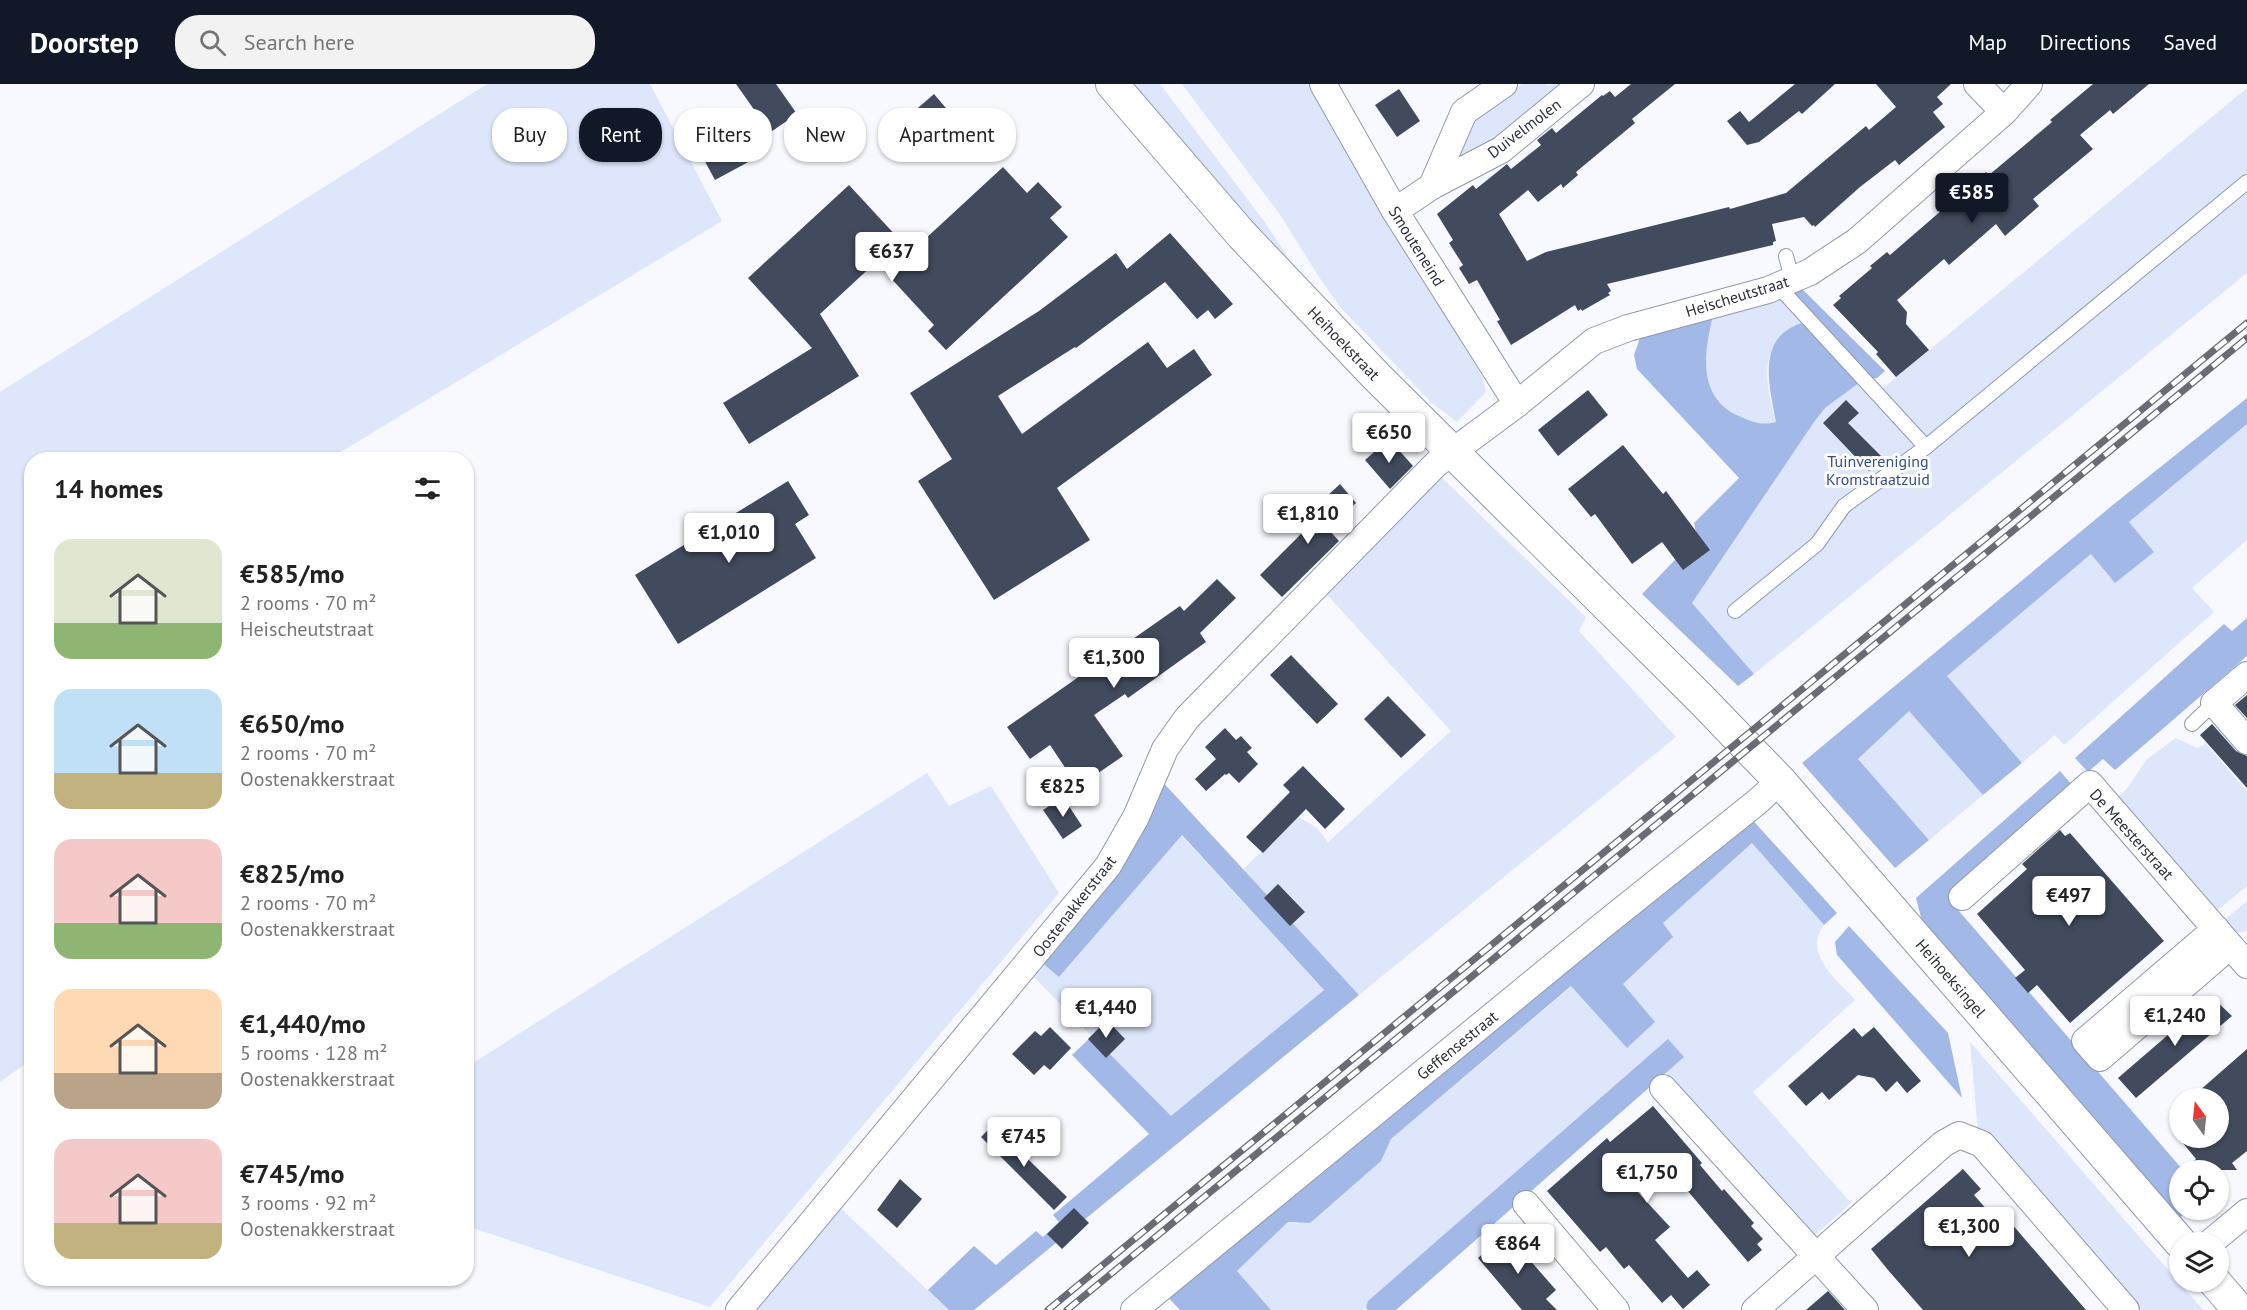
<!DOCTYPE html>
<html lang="en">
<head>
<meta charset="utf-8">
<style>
  :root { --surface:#fff; --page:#f2f2f2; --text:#222; --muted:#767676; --accent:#111827 }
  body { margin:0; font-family:"PT Sans",sans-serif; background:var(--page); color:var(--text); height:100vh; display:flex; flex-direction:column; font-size:22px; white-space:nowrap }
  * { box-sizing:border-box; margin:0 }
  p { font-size:20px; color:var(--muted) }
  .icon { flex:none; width:33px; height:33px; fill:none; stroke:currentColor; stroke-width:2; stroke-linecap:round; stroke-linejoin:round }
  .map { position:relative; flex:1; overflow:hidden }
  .details { position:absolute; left:24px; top:368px; width:450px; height:834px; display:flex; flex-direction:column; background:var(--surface); border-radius:24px; box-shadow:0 2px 4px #0004 }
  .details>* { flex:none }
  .hud { position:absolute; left:492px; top:24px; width:570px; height:54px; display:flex; gap:12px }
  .needle { width:39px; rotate:345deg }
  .tools { position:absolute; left:2169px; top:1004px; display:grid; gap:12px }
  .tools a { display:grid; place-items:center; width:60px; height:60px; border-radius:50%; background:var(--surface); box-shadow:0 2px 4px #0004; font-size:30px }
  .price { position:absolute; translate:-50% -51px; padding:0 14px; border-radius:6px; background:#fff; color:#222; font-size:20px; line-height:39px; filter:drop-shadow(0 2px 3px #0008) }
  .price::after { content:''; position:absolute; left:50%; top:36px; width:18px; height:14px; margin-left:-9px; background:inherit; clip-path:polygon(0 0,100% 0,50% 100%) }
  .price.active { background:var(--accent); color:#fff }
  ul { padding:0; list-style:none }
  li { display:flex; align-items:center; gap:18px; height:150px; padding:0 30px }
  li span { display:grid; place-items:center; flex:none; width:168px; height:120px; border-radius:18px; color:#555 }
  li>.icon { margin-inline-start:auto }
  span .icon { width:72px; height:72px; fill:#fffc; stroke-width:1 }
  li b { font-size:26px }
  h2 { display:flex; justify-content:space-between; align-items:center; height:72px; padding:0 30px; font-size:26px }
  .pill { padding:0 21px; border-radius:24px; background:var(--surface); box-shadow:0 2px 4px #0004; font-size:21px; line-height:54px }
  .pill.active { background:var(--accent); color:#fff }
  header { display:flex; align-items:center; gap:36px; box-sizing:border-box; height:84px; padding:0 30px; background:var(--accent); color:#fff }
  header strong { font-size:28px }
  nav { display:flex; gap:33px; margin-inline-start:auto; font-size:21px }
  .search { width:420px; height:54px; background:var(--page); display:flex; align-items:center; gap:15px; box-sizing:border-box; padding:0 21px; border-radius:24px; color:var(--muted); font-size:22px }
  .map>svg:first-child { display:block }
  .green { fill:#dde6fa }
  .forest { fill:#a2b8e7 }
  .building { fill:#424b5d }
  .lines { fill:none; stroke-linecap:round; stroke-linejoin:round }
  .service-casing { stroke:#8f99ae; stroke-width:16 }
  .minor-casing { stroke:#8f99ae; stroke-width:28 }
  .tertiary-casing { stroke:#8f99ae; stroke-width:34 }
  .service { stroke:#fff; stroke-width:14 }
  .minor { stroke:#fff; stroke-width:26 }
  .tertiary { stroke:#fff; stroke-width:32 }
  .rail-casing { stroke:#696c74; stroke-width:7 }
  .rail { stroke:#fff; stroke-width:4.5; stroke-dasharray:14; stroke-linecap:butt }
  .labels { text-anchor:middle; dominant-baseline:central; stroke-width:6; stroke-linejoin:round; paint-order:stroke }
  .street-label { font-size:16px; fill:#2c3039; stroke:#fff }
  .park-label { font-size:16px; fill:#354d88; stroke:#fff }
</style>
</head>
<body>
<header>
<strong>Doorstep</strong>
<div class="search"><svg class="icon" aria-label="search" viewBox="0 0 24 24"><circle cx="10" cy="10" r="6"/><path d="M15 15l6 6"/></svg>Search here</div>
<nav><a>Map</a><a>Directions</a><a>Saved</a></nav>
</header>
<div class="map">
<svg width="2247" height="1226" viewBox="0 0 2247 1226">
  <rect width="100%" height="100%" fill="#f7f9fe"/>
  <!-- green -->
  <g class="green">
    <polygon points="487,0 650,0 722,137 329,375 32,375 31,976 0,998 0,308"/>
    <polygon points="1134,0 1160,0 1264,137 1327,232 1240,143"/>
    <polygon points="1182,0 1316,0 1373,108 1483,294 1486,308 1457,338 1432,319 1340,223 1319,193 1281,132"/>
    <polygon points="1522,0 1546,0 1548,2 1552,0 1567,0 1496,59 1458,78 1455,74 1474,32"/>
    <polygon points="2247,4 2247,189 1754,590 1692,519 1813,338 1825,324 1867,292 1882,305"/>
    <path d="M1790,212L1805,238C1796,245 1780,253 1774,262C1761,283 1770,316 1776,338C1762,342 1754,339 1741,333C1697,313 1704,271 1713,232Z"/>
    <polygon points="2247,340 2247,456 2192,504 2214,528 2064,661 2055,651 2022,679 1947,592 2091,470 2153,468 2129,438"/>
    <polygon points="1436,388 1586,533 1579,547 1676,653 1359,911 1243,785 1299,733 1317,744 1328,758 1451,647 1322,505"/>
    <polygon points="1909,626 1983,711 1929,756 1858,675"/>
    <polygon points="2176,654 2197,664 2206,660 2247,707 2247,802 2214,829 2115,717 2129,702 2147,675"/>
    <polygon points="927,689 949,722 991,702 1059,809 710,1223 467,1142 467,983"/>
    <polygon points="1181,751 1324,906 1171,1033 1030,889 1040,877 1059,893"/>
    <path d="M1752,759L1824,841C1802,869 1837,896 1855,916L1753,1008L1851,1119L1813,1153L1666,988L1684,973L1368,1217L1366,1224L1362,1226H1271L1237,1187L1288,1138L1298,1140L1381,1077L1391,1055L1572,902L1627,963L1623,900L1672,854L1662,839Z"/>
    <path d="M2247,817V846C2238,852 2228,846 2221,839Z"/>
    <polygon points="1970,958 2203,1226 2134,1226 1978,1047"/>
    <polygon points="836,1120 949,1226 747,1226"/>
  </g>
  <!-- forest -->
  <g class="forest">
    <path d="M1801,204L1885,287L1877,294L1871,295L1867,293L1825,324L1814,338L1692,519L1754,590L1738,602L1642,510L1697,453L1694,439L1739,394L1637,285L1634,271L1641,251L1713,232C1704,269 1697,313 1739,332C1752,338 1762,342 1776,338C1769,300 1755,252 1805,238L1790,212Z"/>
    <polygon points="2247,314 2247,340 2129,438 2154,468 2115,499 2091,470 1947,592 2022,679 1983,711 1909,627 1858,675 1929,756 1895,784 1802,679 2114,420"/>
    <polygon points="2247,534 2247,572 2115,686 2103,675 2088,688 2075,674 2224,540 2232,547"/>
    <polygon points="2060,687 2073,702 1959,827 2183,1086 2180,1086 2180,1125 2191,1125 2178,1135 1923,841 1916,814"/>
    <polygon points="1159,694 1359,911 974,1226 949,1226 928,1206 974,1162 996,1181 1036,1147 1043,1153 1059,1138 1053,1131 1149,1050 1072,971 1092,952 1171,1032 1324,906 1182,751 1059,893 1040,877"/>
    <polygon points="1747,730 1837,829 1824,841 1752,759 1663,839 1673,853 1623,900 1655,938 1627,964 1571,902 1391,1055 1381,1077 1310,1139 1288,1138 1237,1187 1271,1226 1180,1226 1164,1209"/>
    <polygon points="1849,842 1948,949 1962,1014 1837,871 1835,858"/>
    <polygon points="1668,955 1684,973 1396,1226 1368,1226 1366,1224 1368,1217"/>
  </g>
  <!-- building -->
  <g class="building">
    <polygon points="736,0 776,0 797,30 759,56 765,69 715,96 695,59 755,27"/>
    <polygon points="1631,0 1675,0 1632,35 1635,39 1576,88 1578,91 1563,104 1561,100 1538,118 1528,106 1499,130 1527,177 1546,168 1729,123 1730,125 1786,109 1866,42 1869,46 1896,23 1876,0 1951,0 1937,13 1943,20 1933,28 1945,43 1899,81 1895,76 1860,103 1815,143 1814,141 1812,142 1804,133 1772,140 1776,157 1773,158 1773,161 1607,200 1611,207 1608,209 1610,211 1582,227 1581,225 1578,227 1575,221 1511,261 1497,237 1500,236 1477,196 1469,200 1459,184 1463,181 1449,159 1453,156 1437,130 1473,101 1476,105 1507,80 1511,85 1541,61 1537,56 1552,44 1556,49 1602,11 1603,12 1610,7 1615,13"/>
    <polygon points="1795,0 1835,0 1802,30 1799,27 1759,58 1747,61 1727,37 1740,27 1749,38"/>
    <polygon points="2093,0 2149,0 2113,30 2110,26 2080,51 2093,65 2033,115 2039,122 2005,152 1996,140 1949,181 1944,175 1897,216 1907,228 1906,240 1929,266 1896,293 1876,270 1878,268 1833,221 1841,214 1839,212 1872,184 1870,182 1887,168 1890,171 1986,88 1989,91 2052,38 2050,36"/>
    <polygon points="1399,5 1420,37 1397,53 1375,21"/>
    <polygon points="934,10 951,30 921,56 904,36"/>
    <polygon points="1003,83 1027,109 1038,98 1062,123 1050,134 1068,153 946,266 928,247 934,241 876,178 820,230 859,292 749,360 723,319 812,264 748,194 849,101 911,168"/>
    <polygon points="1170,149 1233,220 1215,235 1208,226 1197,235 1165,198 1076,264 1075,263 998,312 1022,350 1148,258 1167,284 1194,265 1212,291 1057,404 1090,456 994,516 918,397 952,375 910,309 1039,227 1116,169 1127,185"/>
    <polygon points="1588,306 1608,331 1558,372 1538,346"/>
    <polygon points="1846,316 1859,329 1848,339 1882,373 1869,387 1823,339"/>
    <polygon points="1389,355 1413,382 1390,405 1365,376"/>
    <polygon points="1623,361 1663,410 1666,407 1710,466 1683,486 1662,458 1632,480 1595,430 1591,433 1568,405"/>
    <polygon points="788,397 809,431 795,440 816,474 678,560 635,491"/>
    <polygon points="1340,400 1356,419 1327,444 1339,457 1282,513 1260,491 1330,421 1324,415"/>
    <polygon points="1217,495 1236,514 1200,549 1206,558 1128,614 1125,610 1094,631 1123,672 1078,703 1050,661 1030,675 1007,643 1180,522 1184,527"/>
    <polygon points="1291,571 1338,620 1317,640 1270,591"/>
    <polygon points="2247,611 2247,634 2235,621"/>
    <polygon points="1388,612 1426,651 1401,674 1364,635"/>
    <polygon points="2212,640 2236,667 2247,672 2247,704 2200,651"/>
    <polygon points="1225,644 1236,656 1241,652 1252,664 1247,668 1258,680 1239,699 1229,689 1226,691 1225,690 1206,707 1195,695 1216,675 1205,663"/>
    <polygon points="1303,682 1345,725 1325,745 1306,725 1263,769 1246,753 1290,708 1283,701"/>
    <polygon points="1063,713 1082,742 1063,755 1043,726"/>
    <polygon points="2060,746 2065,752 2070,749 2164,857 2070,939 2037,901 2028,909 2015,894 2025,886 1977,830 2027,785 2022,780"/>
    <polygon points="1278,800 1305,828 1290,842 1264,814"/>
    <polygon points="2212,913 2232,932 2136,1014 2118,994"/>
    <polygon points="1107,936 1125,955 1106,974 1088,955"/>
    <polygon points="1050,943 1071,964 1050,986 1044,981 1034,991 1012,970 1035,947 1041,952"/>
    <polygon points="1874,943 1921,997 1907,1009 1897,997 1886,1008 1874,994 1858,991 1829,1016 1822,1008 1806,1022 1788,1002 1854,944 1862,953"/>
    <polygon points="2247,965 2247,1067 2232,1079 2237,1086 2184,1086 2196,1075 2178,1053 2218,1053 2218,1014 2191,1014"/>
    <polygon points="1653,1022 1702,1079 1700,1081 1722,1107 1724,1105 1754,1139 1751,1142 1763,1155 1757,1160 1762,1166 1748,1178 1664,1079 1635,1105 1670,1143 1655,1156 1688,1194 1697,1186 1710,1201 1683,1225 1671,1211 1662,1219 1629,1181 1624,1185 1606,1163 1600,1168 1547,1107 1607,1054 1610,1058"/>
    <polygon points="993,1041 1067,1113 1054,1126 981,1053"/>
    <polygon points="1963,1085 1981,1105 1974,1111 2004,1145 2011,1139 2086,1226 1923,1226 1888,1186 1871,1165"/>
    <polygon points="900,1095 922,1115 897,1144 877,1126"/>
    <polygon points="1074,1124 1089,1139 1062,1165 1047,1150"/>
    <polygon points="1506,1149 1556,1206 1546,1215 1557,1226 1522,1226 1478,1174"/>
    <polygon points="1828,1207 1845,1226 1806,1226"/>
  </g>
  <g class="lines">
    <!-- service casing -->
    <g class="service-casing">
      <g id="service">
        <polyline points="1786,172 1792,196"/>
        <polyline points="1778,202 1926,363"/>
        <polyline points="1735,527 1817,460 1844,422 1926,363 2247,98"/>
        <polyline points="2192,640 2214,619"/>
      </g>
    </g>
    <!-- minor casing -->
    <g class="minor-casing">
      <g id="minor">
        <polyline points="1323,0 1395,127 1517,320"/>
        <polyline points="1977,0 2004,28"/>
        <polyline points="1432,102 1464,28 1504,0"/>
        <polyline points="1395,127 1432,102 1501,66 1581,0"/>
        <polyline points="2247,591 2214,619 2247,657"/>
        <polyline points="1962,813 2090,700 2247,881"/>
        <polyline points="2216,845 2085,957 2100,974 2230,862"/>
        <polyline points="1663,1004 1865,1226"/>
        <polyline points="1526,1120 1616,1226"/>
        <polyline points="2211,1158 2247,1128"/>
        <polyline points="739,1226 1108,782 1136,733 1165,665 1187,634 1436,380 1517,320 1594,257 1628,244 1768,206 1810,188 1857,157 2004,28 2029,0"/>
        <polyline points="1134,1226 1602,842 1757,718 1780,697"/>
        <polyline points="1755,1226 1943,1060 1959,1051 1982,1060 2126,1226"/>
      </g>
    </g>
    <!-- tertiary casing -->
    <g class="tertiary-casing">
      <g id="tertiary">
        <polyline points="1112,0 1242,151 1376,292 1700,614 1780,697 2180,1158"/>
        <polyline points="2214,1197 2239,1226"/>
      </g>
    </g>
    <!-- service -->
    <use href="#service" class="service"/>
    <!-- minor -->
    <use href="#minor" class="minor"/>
    <!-- tertiary -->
    <use href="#tertiary" class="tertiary"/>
    <!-- rail casing -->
    <g class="rail-casing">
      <g id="rail">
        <polyline points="1048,1226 2247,239"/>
        <polyline points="1067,1226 2247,254"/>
      </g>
    </g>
    <!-- rail -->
    <use href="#rail" class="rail"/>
  </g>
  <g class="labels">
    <!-- street labels -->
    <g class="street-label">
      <text transform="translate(1524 44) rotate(-37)">Duivelmolen</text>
      <text transform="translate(1417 162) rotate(58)">Smouteneind</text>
      <text transform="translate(1737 212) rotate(-17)">Heischeutstraat</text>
      <text transform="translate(1344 259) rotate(46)">Heihoekstraat</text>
      <text transform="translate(2132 750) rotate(48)">De Meesterstraat</text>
      <text transform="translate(1074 822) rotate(-52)">Oostenakkerstraat</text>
      <text transform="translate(1951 894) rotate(49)">Heihoeksingel</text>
      <text transform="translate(1457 961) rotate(-39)">Geffensestraat</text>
    </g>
    <!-- park labels -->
    <g class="park-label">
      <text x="1878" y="377">Tuinvereniging<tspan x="1878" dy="18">Kromstraatzuid</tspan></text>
    </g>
  </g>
</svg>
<div class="tools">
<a><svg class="needle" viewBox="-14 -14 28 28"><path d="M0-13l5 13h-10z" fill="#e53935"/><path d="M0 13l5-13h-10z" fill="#767676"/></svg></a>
<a><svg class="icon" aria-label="locate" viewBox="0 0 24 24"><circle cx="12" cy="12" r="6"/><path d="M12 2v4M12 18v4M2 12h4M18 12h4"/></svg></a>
<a><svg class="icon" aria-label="layers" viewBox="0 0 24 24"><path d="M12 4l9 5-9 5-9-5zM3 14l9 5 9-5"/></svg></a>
</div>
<b class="price active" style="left:1972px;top:140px">€585</b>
<b class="price" style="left:892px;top:199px">€637</b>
<b class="price" style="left:1389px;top:380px">€650</b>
<b class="price" style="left:1308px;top:461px">€1,810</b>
<b class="price" style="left:729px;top:480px">€1,010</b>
<b class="price" style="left:1114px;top:605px">€1,300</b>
<b class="price" style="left:1063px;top:734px">€825</b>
<b class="price" style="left:2069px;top:843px">€497</b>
<b class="price" style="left:1106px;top:955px">€1,440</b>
<b class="price" style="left:2175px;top:963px">€1,240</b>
<b class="price" style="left:1024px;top:1084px">€745</b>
<b class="price" style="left:1647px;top:1120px">€1,750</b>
<b class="price" style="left:1969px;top:1174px">€1,300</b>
<b class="price" style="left:1518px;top:1191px">€864</b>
<div class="hud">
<a class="pill">Buy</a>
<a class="pill active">Rent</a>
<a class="pill">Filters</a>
<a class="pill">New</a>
<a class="pill">Apartment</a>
</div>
<section class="details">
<h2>14 homes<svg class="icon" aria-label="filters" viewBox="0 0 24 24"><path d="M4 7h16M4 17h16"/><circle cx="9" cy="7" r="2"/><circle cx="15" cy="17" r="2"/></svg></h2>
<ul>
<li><span style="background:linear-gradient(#dfe7d0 70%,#8fb573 0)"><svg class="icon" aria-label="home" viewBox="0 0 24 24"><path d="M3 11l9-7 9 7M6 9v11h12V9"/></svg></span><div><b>€585/mo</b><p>2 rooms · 70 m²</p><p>Heischeutstraat</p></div></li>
<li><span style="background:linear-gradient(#bfe0f5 70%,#c2b280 0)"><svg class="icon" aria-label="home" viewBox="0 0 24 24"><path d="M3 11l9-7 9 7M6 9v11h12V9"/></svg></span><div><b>€650/mo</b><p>2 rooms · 70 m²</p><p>Oostenakkerstraat</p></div></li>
<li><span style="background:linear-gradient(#f6c9c9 70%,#8fb573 0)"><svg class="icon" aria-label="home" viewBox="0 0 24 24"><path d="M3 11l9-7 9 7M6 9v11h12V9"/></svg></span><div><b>€825/mo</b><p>2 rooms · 70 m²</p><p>Oostenakkerstraat</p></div></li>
<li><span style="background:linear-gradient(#ffd9b3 70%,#b9a48a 0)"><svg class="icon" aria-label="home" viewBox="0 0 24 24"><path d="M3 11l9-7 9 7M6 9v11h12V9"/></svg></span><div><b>€1,440/mo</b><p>5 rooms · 128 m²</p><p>Oostenakkerstraat</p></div></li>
<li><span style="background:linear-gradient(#f6c9c9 70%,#c2b280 0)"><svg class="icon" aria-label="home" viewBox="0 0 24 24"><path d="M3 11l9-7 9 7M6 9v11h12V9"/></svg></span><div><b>€745/mo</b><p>3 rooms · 92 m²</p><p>Oostenakkerstraat</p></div></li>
</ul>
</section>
</div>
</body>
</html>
